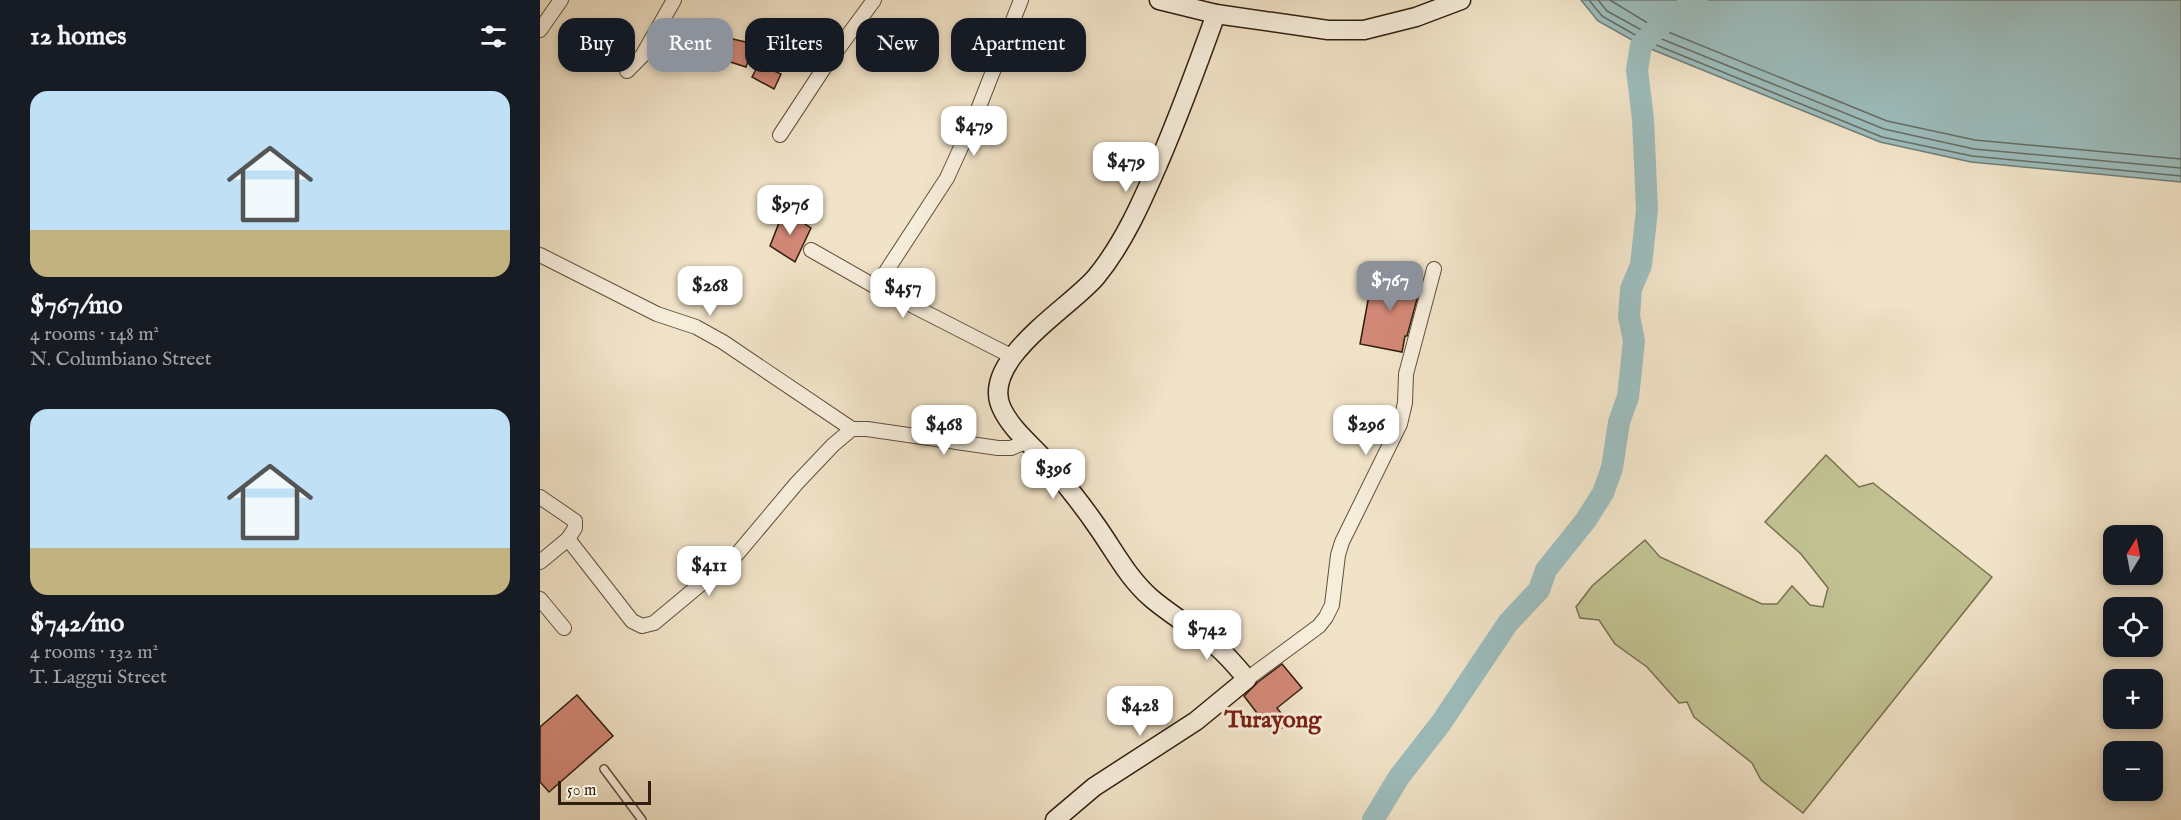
<!DOCTYPE html>
<html lang="en">
<head>
<meta charset="utf-8">
<style>
  :root { --surface:#171b24; --page:#20242c; --text:#f1f3f6; --muted:#9ea1a6; --accent:#8c9099 }
  body { margin:0; font-family:"IM FELL English",serif; background:var(--page); color:var(--text); height:100vh; display:flex; flex-direction:column; font-size:22px; white-space:nowrap }
  * { box-sizing:border-box; margin:0 }
  p { font-size:20px; color:var(--muted) }
  .icon { flex:none; width:33px; height:33px; fill:none; stroke:currentColor; stroke-width:2; stroke-linecap:round; stroke-linejoin:round }
  .map { position:relative; flex:1; overflow:hidden }
  .drawer { display:flex; flex-direction:column; background:var(--surface); width:540px }
  .drawer>* { flex:none }
  .hud { position:absolute; left:18px; top:18px; width:570px; height:54px; display:flex; gap:12px }
  .needle { width:39px; rotate:10deg }
  .tools { position:absolute; left:1563px; top:525px; display:grid; gap:12px }
  .tools a { display:grid; place-items:center; width:60px; height:60px; border-radius:12px; background:var(--surface); box-shadow:0 3px 9px #0003; font-size:30px }
  .scale { position:absolute; left:18px; bottom:15px; width:93px; box-sizing:border-box; padding-left:6px; border:3px solid #301f0e; border-top:0; font-size:16px; line-height:21px; white-space:nowrap; color:#301f0e; -webkit-text-stroke:4px #f6eddb; paint-order:stroke }
  .price { position:absolute; translate:-50% -51px; padding:0 14px; border-radius:12px; background:#fff; color:#222; font-size:20px; line-height:39px; filter:drop-shadow(0 2px 3px #0008) }
  .price::after { content:''; position:absolute; left:50%; top:36px; width:18px; height:14px; margin-left:-9px; background:inherit; clip-path:polygon(0 0,100% 0,50% 100%) }
  .price.on { background:var(--accent); color:#fff }
  ul { padding:0; list-style:none }
  li { display:grid; align-content:center; gap:12px; height:318px; padding:0 30px }
  li span { display:grid; place-items:center; height:186px; border-radius:18px; color:#555 }
  li>.icon { margin-inline-start:auto }
  span .icon { width:108px; height:108px; fill:#fffc; stroke-width:1 }
  li b { font-size:26px }
  h2 { display:flex; justify-content:space-between; align-items:center; height:72px; padding:0 30px; font-size:26px }
  .chip { padding:0 21px; border-radius:18px; background:var(--surface); box-shadow:0 3px 9px #0003; font-size:21px; line-height:54px }
  .chip.on { background:var(--accent); color:#fff }
  main { display:flex; flex:1; min-height:0 }
  .map>svg:first-child { display:block }
  .green { fill:#c1c191; stroke:#787050; stroke-width:1.5 }
  .water { fill:#9dbdbd; stroke:#717e77; stroke-width:1.5 }
  .lines { fill:none; stroke-linecap:round; stroke-linejoin:round }
  .shore { stroke:#666e66; stroke-width:1.5 }
  .river { stroke:#9dbdbd; stroke-width:22 }
  .building { fill:#d28876; stroke:#301f0e; stroke-width:1.5 }
  .lane-casing { stroke:#60503c; stroke-width:10 }
  .street-casing { stroke:#60503c; stroke-width:16 }
  .secondary-casing { stroke:#301f0e; stroke-width:21 }
  .lane { stroke:#f6eddb; stroke-width:7 }
  .street { stroke:#f6eddb; stroke-width:14 }
  .secondary { stroke:#f6eddb; stroke-width:18 }
  .labels { text-anchor:middle; dominant-baseline:central; stroke-width:6; stroke-linejoin:round; paint-order:stroke }
  .quarter-label { font-size:24px; font-weight:bold; fill:#7a1f14; stroke:#f6eddb }
</style>
</head>
<body>
<main>
<section class="drawer">
<h2>12 homes<svg class="icon" aria-label="filters" viewBox="0 0 24 24"><path d="M4 7h16M4 17h16"/><circle cx="9" cy="7" r="2"/><circle cx="15" cy="17" r="2"/></svg></h2>
<ul>
<li><span style="background:linear-gradient(#bfe0f5 75%,#c2b280 0)"><svg class="icon" aria-label="home" viewBox="0 0 24 24"><path d="M3 11l9-7 9 7M6 9v11h12V9"/></svg></span><div><b>$767/mo</b><p>4 rooms · 148 m²</p><p>N. Columbiano Street</p></div></li>
<li><span style="background:linear-gradient(#bfe0f5 75%,#c2b280 0)"><svg class="icon" aria-label="home" viewBox="0 0 24 24"><path d="M3 11l9-7 9 7M6 9v11h12V9"/></svg></span><div><b>$742/mo</b><p>4 rooms · 132 m²</p><p>T. Laggui Street</p></div></li>
</ul>
</section>
<div class="map">
<svg width="1641" height="820" viewBox="0 0 1641 820">
  <rect width="100%" height="100%" fill="#f1e3c8"/>
  <filter id="stains"><feTurbulence type="fractalNoise" baseFrequency=".00333" numOctaves="4"/><feColorMatrix values="0 0 0 0 .2 0 0 0 0 .09 0 0 0 0 .02 0 0 0 .5 -.17"/></filter>
  <radialGradient id="worn" r=".72"><stop offset=".6" stop-color="#630" stop-opacity="0"/><stop offset="1" stop-color="#630" stop-opacity=".3"/></radialGradient>
  <!-- green -->
  <polygon class="green" points="1286,455 1319,487 1333,483 1452,577 1263,813 1221,780 1212,763 1154,717 1147,702 1139,703 1107,667 1075,644 1059,620 1040,618 1036,607 1052,586 1105,540 1120,557 1222,604 1237,604 1252,586 1270,605 1283,607 1288,588 1261,554 1225,522"/>
  <!-- water -->
  <polygon class="water" points="1041,0 1641,0 1641,182 1431,162 1340,142 1101,45 1058,21"/>
  <g class="lines">
    <!-- shore -->
    <g class="shore">
      <polyline points="1049,0 1062,16 1104,40 1342,137 1432,156 1641,176"/>
      <polyline points="1058,0 1067,11 1107,33 1344,129 1434,149 1641,168"/>
      <polyline points="1070,0 1111,25 1347,121 1435,140 1641,159"/>
    </g>
    <!-- river -->
    <polyline class="river" points="833,820 859,777 901,723 968,623 999,590 1006,570 1046,520 1063,493 1072,468 1079,422 1088,397 1094,341 1089,316 1091,289 1101,265 1107,210 1103,119 1097,70 1101,45 1118,27 1157,0"/>
  </g>
  <!-- building -->
  <g class="building">
    <polygon points="193,39 214,44 206,67 184,60"/>
    <polygon points="219,64 241,74 234,89 212,77"/>
    <polygon points="244,210 271,228 255,262 230,246"/>
    <polygon points="838,271 878,279 874,298 877,299 867,336 865,336 862,352 820,344 829,295 833,296"/>
    <polygon points="742,664 762,688 737,708 749,723 733,734 704,696 718,682"/>
    <polygon points="37,695 73,736 9,792 0,782 0,727"/>
  </g>
  <g class="lines">
    <!-- lane casing -->
    <g class="lane-casing">
      <polyline id="lane" points="64,769 102,820"/>
    </g>
    <!-- street casing -->
    <g class="street-casing">
      <g id="street">
        <polyline points="0,30 21,0"/>
        <polyline points="87,71 102,56 134,0"/>
        <polyline points="240,135 284,68 334,0"/>
        <polyline points="271,250 336,287 473,357"/>
        <polyline points="0,255 117,314 156,327 183,342 312,429 327,429 458,448 471,448 488,441"/>
        <polyline points="336,287 407,178 437,112 481,0"/>
        <polyline points="0,497 35,521 35,528 28,539"/>
        <polyline points="0,562 28,539 92,621 102,626 114,623 198,553 256,484 293,445 312,429"/>
        <polyline points="0,599 24,628"/>
        <polyline points="707,679 779,626 786,617 792,605 798,555 802,542 860,424 865,403 866,374 894,269"/>
      </g>
    </g>
    <!-- secondary casing -->
    <g class="secondary-casing">
      <g id="secondary">
        <polyline points="619,0 676,14 788,30 824,30 876,17 921,0"/>
        <path d="M515,820L554,787L656,721L707,679C697,667 688,656 676,646C655,629 631,615 611,598C587,577 574,550 556,525C543,506 527,486 512,468C496,448 473,432 462,409C438,361 530,308 556,277C584,243 602,201 619,162C640,113 658,64 676,14"/>
      </g>
    </g>
    <!-- lane -->
    <use href="#lane" class="lane"/>
    <!-- street -->
    <use href="#street" class="street"/>
    <!-- secondary -->
    <use href="#secondary" class="secondary"/>
  </g>
  <g class="labels">
    <!-- quarter labels -->
    <g class="quarter-label">
      <text x="733" y="720">Turayong</text>
    </g>
  </g>
  <rect width="100%" height="100%" filter="url(#stains)"/>
  <rect width="100%" height="100%" fill="url(#worn)"/>
</svg>
<div class="tools">
<a><svg class="needle" viewBox="-14 -14 28 28"><path d="M0-13l5 13h-10z" fill="#e53935"/><path d="M0 13l5-13h-10z" fill="#9ea1a6"/></svg></a>
<a><svg class="icon" aria-label="locate" viewBox="0 0 24 24"><circle cx="12" cy="12" r="6"/><path d="M12 2v4M12 18v4M2 12h4M18 12h4"/></svg></a>
<a>+</a>
<a>−</a>
</div>
<div class="scale">50 m</div>
<b class="price" style="left:434px;top:157px">$479</b>
<b class="price" style="left:586px;top:193px">$479</b>
<b class="price" style="left:250px;top:236px">$976</b>
<b class="price on" style="left:850px;top:312px">$767</b>
<b class="price" style="left:170px;top:317px">$268</b>
<b class="price" style="left:363px;top:319px">$457</b>
<b class="price" style="left:404px;top:456px">$468</b>
<b class="price" style="left:826px;top:456px">$296</b>
<b class="price" style="left:513px;top:500px">$396</b>
<b class="price" style="left:169px;top:597px">$411</b>
<b class="price" style="left:667px;top:661px">$742</b>
<b class="price" style="left:600px;top:737px">$428</b>
<div class="hud">
<a class="chip">Buy</a>
<a class="chip on">Rent</a>
<a class="chip">Filters</a>
<a class="chip">New</a>
<a class="chip">Apartment</a>
</div>
</div>
</main>
</body>
</html>
